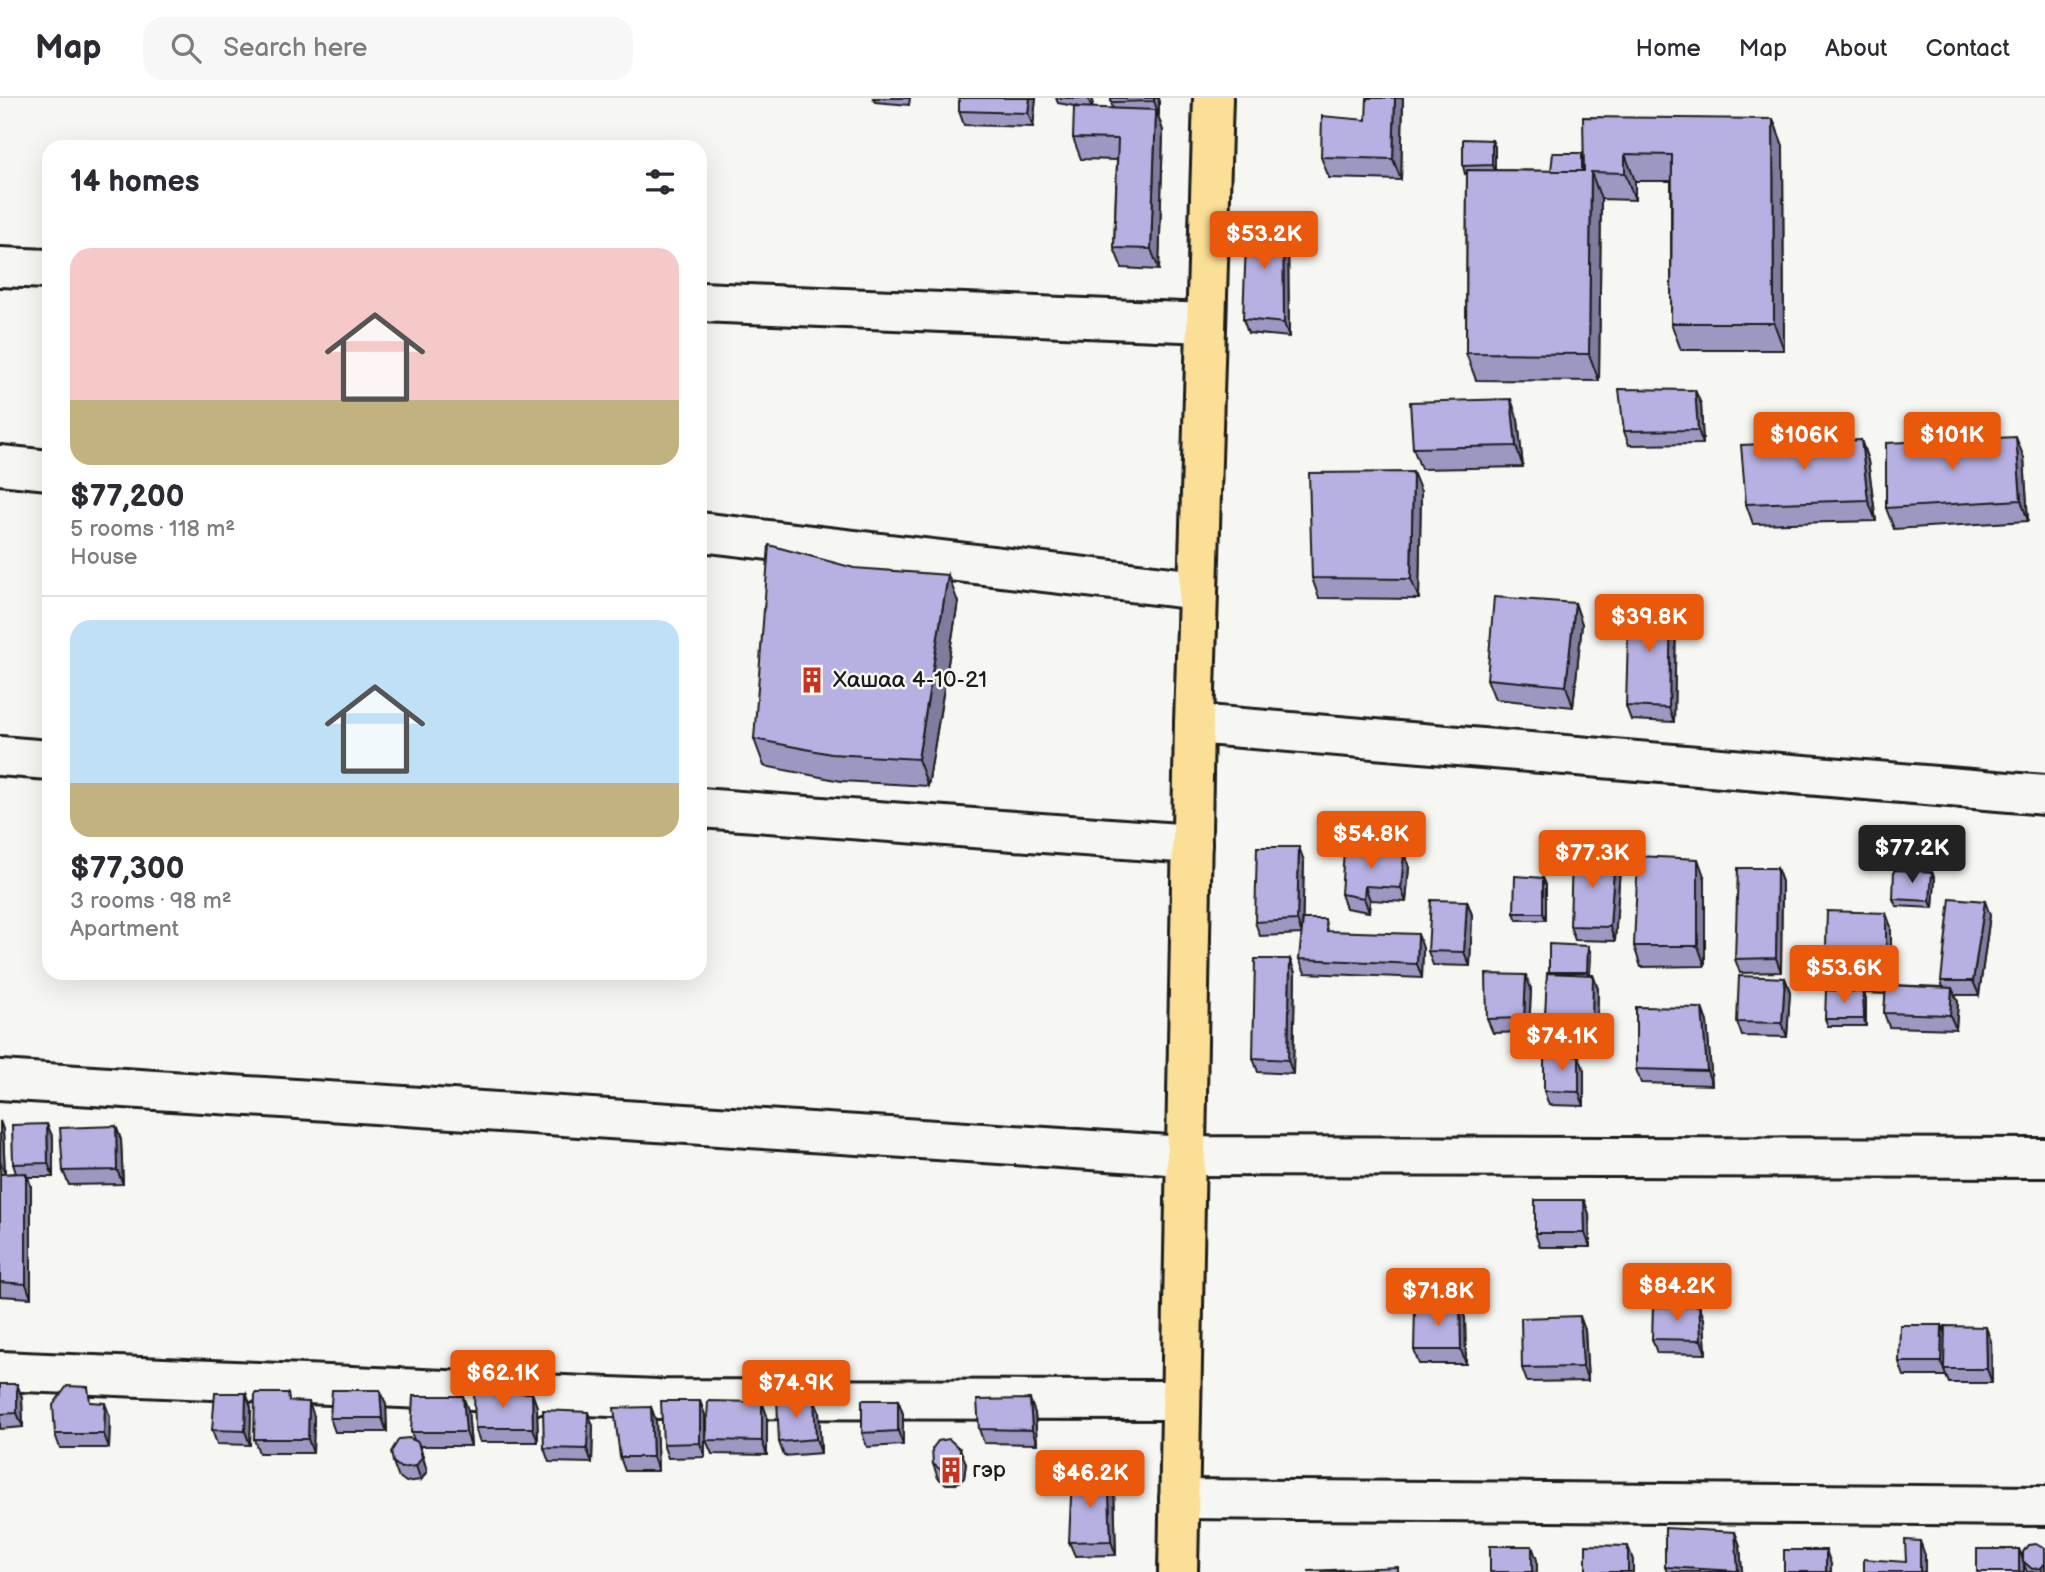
<!DOCTYPE html>
<html lang="en">
<head>
<meta charset="utf-8">
<style>
  :root { --surface:#fff; --page:#f7f7f7; --text:#2b2b33; --muted:#7c7c81; --line:#e1e1e2; --accent:#ea580c }
  body { margin:0; font-family:"Balsamiq Sans",sans-serif; background:var(--page); color:var(--text); height:100vh; display:flex; flex-direction:column; font-size:26px; white-space:nowrap }
  * { box-sizing:border-box; margin:0 }
  p { font-size:23px; color:var(--muted) }
  .icon { flex:none; width:38px; height:38px; fill:none; stroke:currentColor; stroke-width:2; stroke-linecap:round; stroke-linejoin:round }
  .map { position:relative; flex:1; overflow:hidden }
  .drawer { position:absolute; left:42px; top:42px; width:665px; height:840px; display:flex; flex-direction:column; background:var(--surface); border-radius:21px; box-shadow:0 7px 28px #0002 }
  .drawer>* { flex:none }
  .price { position:absolute; translate:-50% -60px; padding:0 16px; border-radius:7px; background:var(--accent); color:#fff; font-size:23px; line-height:46px; filter:drop-shadow(0 2px 4px #0008) }
  .price::after { content:''; position:absolute; left:50%; top:42px; width:21px; height:16px; margin-left:-10px; background:inherit; clip-path:polygon(0 0,100% 0,50% 100%) }
  .price.current { background:#222; color:#fff }
  ul { padding:0; list-style:none }
  li { display:grid; align-content:center; gap:14px; height:371px; padding:0 28px }
  li+li { border-top:2px solid var(--line) }
  li span { display:grid; place-items:center; height:217px; border-radius:21px; color:#555 }
  li>.icon { margin-inline-start:auto }
  span .icon { width:126px; height:126px; fill:#fffc; stroke-width:1 }
  li b { font-size:30px }
  h2 { display:flex; justify-content:space-between; align-items:center; height:84px; padding:0 28px; font-size:30px }
  header { display:flex; align-items:center; gap:42px; box-sizing:border-box; height:98px; padding:0 35px; background:var(--surface); border-bottom:2px solid var(--line) }
  header strong { font-size:33px }
  nav { display:flex; gap:38px; margin-inline-start:auto; font-size:24px }
  .search { width:490px; height:63px; background:var(--page); display:flex; align-items:center; gap:18px; box-sizing:border-box; padding:0 24px; border-radius:21px; color:var(--muted); font-size:26px }
  .map>svg:first-child { display:block }
  .lines { fill:none; stroke-linecap:round; stroke-linejoin:round }
  .minor-casing { stroke:#1c1c1c; stroke-width:44 }
  .major-casing { stroke:#1c1c1c; stroke-width:44 }
  .minor { stroke:#f6f6f2; stroke-width:38 }
  .major { stroke:#fbdf96; stroke-width:38 }
  .wall { fill:#9d98c2; stroke:#1c1c1c; stroke-width:2 }
  .shaded-wall { fill:#7f7c9e; stroke:#1c1c1c; stroke-width:2 }
  .building { fill:#b6b1e2; stroke:#1c1c1c; stroke-width:2 }
  .labels { text-anchor:middle; dominant-baseline:central; stroke-width:5; stroke-linejoin:round; paint-order:stroke }
  .poi-label { font-size:23px; fill:#1c1c1c; stroke:#f6f6f2; text-anchor:start }
</style>
</head>
<body>
<header>
<strong>Map</strong>
<div class="search"><svg class="icon" aria-label="search" viewBox="0 0 24 24"><circle cx="10" cy="10" r="6"/><path d="M15 15l6 6"/></svg>Search here</div>
<nav><a>Home</a><a>Map</a><a>About</a><a>Contact</a></nav>
</header>
<div class="map">
<svg width="2045" height="1474" viewBox="0 0 2045 1474">
  <rect width="100%" height="100%" fill="#f6f6f2"/>
  <filter id="ink" filterUnits="userSpaceOnUse"><feTurbulence type="fractalNoise" baseFrequency=".0143" numOctaves="2"/><feDisplacementMap in="SourceGraphic" scale="14" xChannelSelector="R" yChannelSelector="G"/><feConvolveMatrix kernelMatrix="1 2 1 2 8 2 1 2 1" color-interpolation-filters="sRGB"/></filter>
  <g filter="url(#ink)">
    <g class="lines">
      <!-- minor casing -->
      <g class="minor-casing">
        <g id="minor">
          <polyline points="0,169 49,171"/>
          <polyline points="700,204 1206,225"/>
          <polyline points="0,367 49,372"/>
          <polyline points="700,434 1198,492"/>
          <polyline points="1194,626 2045,697"/>
          <polyline points="0,658 49,662"/>
          <polyline points="700,710 1192,746"/>
          <polyline points="0,982 1185,1058 2045,1060"/>
          <polyline points="0,1273 657,1301 1181,1302"/>
          <polyline points="1179,1401 2045,1408"/>
        </g>
      </g>
      <!-- major casing -->
      <g class="major-casing">
        <polyline id="major" points="1178,1474 1194,626 1213,0"/>
      </g>
      <!-- minor -->
      <use href="#minor" class="minor"/>
      <!-- major -->
      <use href="#major" class="major"/>
    </g>
    <!-- wall -->
    <g class="wall">
      <polygon points="873,0 910,0 909,7 875,4"/>
      <polygon points="1036,0 1033,29 964,27 959,13"/>
      <polygon points="1056,0 1093,0 1092,10 1113,11 1111,4 1159,0 1159,17 1158,17 1163,33 1159,172 1122,170 1114,150 1117,62 1081,61 1073,40 1080,9 1058,5"/>
      <polygon points="1403,0 1401,82 1329,80 1321,59 1366,22"/>
      <polygon points="1773,21 1783,48 1784,252 1681,252 1671,225 1671,83 1635,83 1635,102 1601,101 1599,283 1476,282 1466,255 1467,75 1465,76 1463,68 1495,49 1495,72 1551,73 1582,55 1584,60"/>
      <polygon points="1283,121 1288,135 1289,239 1248,235 1243,221"/>
      <polygon points="1701,306 1703,346 1629,347 1624,333"/>
      <polygon points="1518,322 1523,369 1421,371 1413,350"/>
      <polygon points="1861,342 1868,363 1876,423 1753,426 1746,406"/>
      <polygon points="2024,360 2028,423 1894,431 1886,410"/>
      <polygon points="1421,394 1419,501 1319,500 1312,480"/>
      <polygon points="958,504 928,688 841,683 764,668 754,641"/>
      <polygon points="1575,505 1582,526 1573,609 1495,601 1487,581"/>
      <polygon points="1671,505 1676,519 1674,624 1631,622 1626,608"/>
      <polygon points="1404,755 1409,769 1406,804 1370,802 1369,814 1346,810 1341,796"/>
      <polygon points="1615,756 1620,770 1615,843 1575,842 1570,828"/>
      <polygon points="1304,763 1302,836 1260,838 1255,824"/>
      <polygon points="1777,770 1782,784 1781,874 1740,875 1735,861"/>
      <polygon points="1932,774 1935,781 1933,810 1896,808 1893,801"/>
      <polygon points="1543,780 1546,787 1546,822 1517,822 1514,815"/>
      <polygon points="1705,781 1705,868 1641,869 1634,848"/>
      <polygon points="1467,803 1472,817 1470,868 1433,867 1428,853"/>
      <polygon points="1990,817 1979,897 1955,897 1958,904 1956,931 1889,929 1884,915 1886,896 1864,895 1866,901 1866,928 1828,928 1825,921 1830,893 1825,881 1891,829 1891,887 1943,889 1941,883"/>
      <polygon points="1330,834 1423,850 1422,880 1305,875 1299,861"/>
      <polygon points="1588,848 1591,856 1590,877 1593,877 1598,891 1597,934 1550,933 1545,919 1549,874"/>
      <polygon points="1290,861 1295,875 1293,976 1258,974 1253,960"/>
      <polygon points="1785,880 1790,894 1787,939 1742,938 1737,924"/>
      <polygon points="1531,891 1529,934 1493,935 1487,921"/>
      <polygon points="1702,910 1707,924 1712,987 1641,985 1636,971"/>
      <polygon points="1584,972 1584,1008 1549,1007 1544,993"/>
      <polygon points="0,1023 3,1032 5,1076 16,1075 13,1066 53,1040 53,1079 28,1079 31,1089 31,1200 0,1198"/>
      <polygon points="116,1028 121,1042 123,1086 69,1087 63,1073"/>
      <polygon points="1584,1102 1589,1116 1590,1149 1540,1149 1535,1135"/>
      <polygon points="1699,1207 1704,1221 1706,1256 1657,1255 1652,1241"/>
      <polygon points="1465,1220 1466,1266 1419,1266 1414,1252"/>
      <polygon points="1942,1227 1945,1236 1991,1243 1992,1285 1949,1285 1946,1278 1904,1278 1899,1264"/>
      <polygon points="1585,1232 1588,1283 1527,1284 1522,1270"/>
      <polygon points="0,1286 17,1286 22,1300 23,1329 0,1331"/>
      <polygon points="246,1295 251,1309 250,1347 217,1346 212,1332"/>
      <polygon points="532,1295 537,1309 538,1344 480,1344 475,1330"/>
      <polygon points="898,1302 903,1316 903,1347 867,1349 862,1335"/>
      <polygon points="291,1303 314,1318 313,1355 259,1355 254,1341"/>
      <polygon points="700,1303 705,1317 705,1359 668,1360 663,1346"/>
      <polygon points="93,1304 110,1319 109,1350 60,1350 55,1336"/>
      <polygon points="762,1304 767,1318 767,1357 712,1356 706,1342"/>
      <polygon points="386,1306 387,1334 335,1334 330,1320"/>
      <polygon points="651,1309 656,1323 658,1373 625,1373 620,1359"/>
      <polygon points="468,1312 471,1348 420,1348 427,1373 421,1382 406,1384 398,1378 393,1364 414,1342 411,1334"/>
      <polygon points="819,1314 821,1355 784,1358 779,1344"/>
      <polygon points="1035,1315 1037,1346 984,1345 979,1331"/>
      <polygon points="593,1328 592,1365 549,1364 544,1350"/>
      <polygon points="966,1365 964,1380 956,1386 946,1386 938,1380 933,1366"/>
      <polygon points="1114,1389 1116,1457 1075,1458 1069,1444"/>
      <polygon points="1735,1434 1740,1448 1742,1474 1667,1474 1665,1469"/>
      <polygon points="2019,1451 2023,1462 2045,1451 2045,1474 2027,1474 2024,1466 2024,1474"/>
    </g>
    <!-- shaded-wall -->
    <g class="shaded-wall">
      <polygon points="1030,0 1036,0 1033,29 1028,15"/>
      <polygon points="1088,0 1093,0 1092,12"/>
      <polygon points="1154,0 1159,0 1159,17 1154,3"/>
      <polygon points="1395,0 1403,0 1401,82 1393,61"/>
      <polygon points="1156,12 1163,33 1159,172 1151,151"/>
      <polygon points="1773,21 1783,48 1784,252 1774,225"/>
      <polygon points="1492,42 1495,49 1495,74 1492,67"/>
      <polygon points="1582,55 1585,62 1585,83 1582,76"/>
      <polygon points="1625,56 1635,83 1635,102 1625,75"/>
      <polygon points="1591,74 1601,101 1599,283 1589,256"/>
      <polygon points="1283,121 1288,135 1289,239 1284,225"/>
      <polygon points="1695,292 1701,306 1703,346 1698,332"/>
      <polygon points="1511,301 1518,322 1523,369 1516,348"/>
      <polygon points="2016,339 2024,360 2028,423 2021,402"/>
      <polygon points="1861,342 1868,363 1876,423 1868,402"/>
      <polygon points="1413,374 1421,394 1419,501 1411,481"/>
      <polygon points="948,477 958,504 928,688 918,661"/>
      <polygon points="1575,505 1582,526 1573,609 1566,588"/>
      <polygon points="1671,505 1676,519 1674,624 1669,610"/>
      <polygon points="1299,749 1304,763 1302,836 1297,822"/>
      <polygon points="1404,755 1409,769 1406,804 1401,790"/>
      <polygon points="1615,756 1620,770 1615,843 1610,829"/>
      <polygon points="1698,761 1705,781 1705,868 1698,848"/>
      <polygon points="1777,770 1782,784 1781,874 1776,860"/>
      <polygon points="1932,774 1935,781 1933,810 1930,803"/>
      <polygon points="1543,780 1546,787 1546,822 1543,815"/>
      <polygon points="1365,788 1370,802 1369,814 1364,800"/>
      <polygon points="1467,803 1472,817 1470,868 1464,854"/>
      <polygon points="1985,803 1990,817 1979,897 1973,883"/>
      <polygon points="1886,815 1891,829 1891,896 1886,882"/>
      <polygon points="1418,836 1423,850 1422,880 1417,866"/>
      <polygon points="1588,848 1591,856 1589,881 1587,874"/>
      <polygon points="1290,861 1295,875 1293,976 1288,962"/>
      <polygon points="1526,877 1531,891 1529,934 1524,920"/>
      <polygon points="1593,877 1598,891 1597,934 1592,920"/>
      <polygon points="1785,880 1790,894 1787,939 1782,925"/>
      <polygon points="1952,890 1958,904 1956,931 1950,917"/>
      <polygon points="1863,894 1866,901 1866,928 1864,921"/>
      <polygon points="1702,910 1707,924 1712,987 1707,973"/>
      <polygon points="1579,958 1584,972 1584,1008 1579,994"/>
      <polygon points="0,1023 3,1032 5,1076 0,1063"/>
      <polygon points="47,1026 53,1040 53,1079 48,1065"/>
      <polygon points="116,1028 121,1042 123,1086 117,1072"/>
      <polygon points="26,1075 31,1089 31,1200 26,1186"/>
      <polygon points="1584,1102 1589,1116 1590,1149 1585,1135"/>
      <polygon points="1460,1206 1465,1220 1466,1266 1461,1252"/>
      <polygon points="1699,1207 1704,1221 1706,1256 1701,1242"/>
      <polygon points="1580,1218 1585,1232 1588,1283 1583,1269"/>
      <polygon points="1942,1227 1947,1241 1944,1271 1946,1278 1941,1264"/>
      <polygon points="1986,1229 1991,1243 1992,1285 1987,1271"/>
      <polygon points="17,1286 22,1300 23,1329 17,1315"/>
      <polygon points="380,1292 386,1306 387,1334 382,1320"/>
      <polygon points="246,1295 251,1309 250,1347 245,1333"/>
      <polygon points="532,1295 537,1309 538,1344 533,1330"/>
      <polygon points="463,1298 468,1312 471,1348 466,1334"/>
      <polygon points="814,1300 819,1314 821,1355 816,1341"/>
      <polygon points="1030,1301 1035,1315 1037,1346 1032,1332"/>
      <polygon points="898,1302 903,1316 903,1347 898,1333"/>
      <polygon points="700,1303 705,1317 705,1359 700,1345"/>
      <polygon points="309,1304 314,1318 313,1355 308,1341"/>
      <polygon points="762,1304 767,1318 767,1357 762,1343"/>
      <polygon points="105,1305 110,1319 109,1350 104,1336"/>
      <polygon points="651,1309 656,1323 658,1373 653,1359"/>
      <polygon points="588,1314 593,1328 592,1365 587,1351"/>
      <polygon points="418,1344 427,1373 421,1382 416,1368"/>
      <polygon points="960,1351 966,1365 964,1380 956,1386 951,1372"/>
      <polygon points="1108,1375 1114,1389 1116,1457 1111,1443"/>
      <polygon points="1735,1434 1740,1448 1742,1474 1739,1474 1738,1473"/>
      <polygon points="1920,1443 1925,1457 1925,1474 1920,1474"/>
      <polygon points="1532,1448 1537,1462 1537,1474 1532,1474"/>
      <polygon points="1628,1448 1633,1462 1633,1474 1628,1474"/>
      <polygon points="2019,1451 2024,1465 2024,1474 2019,1474"/>
      <polygon points="1826,1452 1831,1466 1831,1474 1826,1474"/>
      <polygon points="2045,1465 2045,1474 2042,1474 2041,1470"/>
    </g>
    <!-- building -->
    <g class="building">
      <polygon points="959,0 1030,0 1028,15 959,13"/>
      <polygon points="1111,0 1154,0 1154,3 1111,4"/>
      <polygon points="1367,0 1395,0 1393,61 1321,59 1322,18 1366,22"/>
      <polygon points="1074,9 1156,12 1151,151 1114,150 1118,41 1073,40"/>
      <polygon points="1583,19 1773,21 1774,225 1671,225 1672,57 1625,56 1625,75 1591,74 1589,256 1466,255 1467,72 1584,73"/>
      <polygon points="1463,41 1492,42 1492,67 1463,68"/>
      <polygon points="1553,55 1582,55 1582,73 1551,73"/>
      <polygon points="1247,119 1283,121 1284,225 1243,221"/>
      <polygon points="1619,291 1695,292 1698,332 1624,333"/>
      <polygon points="1511,301 1516,348 1413,350 1410,304"/>
      <polygon points="2016,339 2021,402 1886,410 1886,345"/>
      <polygon points="1861,342 1868,402 1746,406 1741,347"/>
      <polygon points="1413,374 1411,481 1312,480 1309,375"/>
      <polygon points="769,447 854,470 948,477 918,661 831,656 754,641"/>
      <polygon points="1494,499 1575,505 1566,588 1487,581"/>
      <polygon points="1629,502 1671,505 1669,610 1626,608"/>
      <polygon points="1257,749 1299,749 1297,822 1255,824"/>
      <polygon points="1344,752 1404,755 1401,790 1365,788 1364,800 1341,796"/>
      <polygon points="1615,756 1610,829 1570,828 1572,757"/>
      <polygon points="1638,758 1698,761 1698,848 1634,848"/>
      <polygon points="1738,770 1777,770 1776,860 1735,861"/>
      <polygon points="1894,772 1932,774 1930,803 1893,801"/>
      <polygon points="1515,778 1543,780 1543,815 1514,815"/>
      <polygon points="1950,800 1985,803 1973,883 1941,883"/>
      <polygon points="1431,802 1467,803 1464,854 1428,853"/>
      <polygon points="1827,813 1886,815 1886,882 1825,881"/>
      <polygon points="1303,821 1325,821 1327,833 1418,836 1417,866 1299,861"/>
      <polygon points="1549,846 1588,848 1587,874 1549,874"/>
      <polygon points="1255,861 1290,861 1288,962 1253,960"/>
      <polygon points="1547,875 1593,877 1592,920 1545,919"/>
      <polygon points="1486,876 1526,877 1524,920 1487,921"/>
      <polygon points="1739,878 1785,880 1782,925 1737,924"/>
      <polygon points="1886,887 1952,890 1950,917 1884,915"/>
      <polygon points="1826,892 1863,894 1864,921 1825,921"/>
      <polygon points="1636,909 1702,910 1707,973 1636,971"/>
      <polygon points="1544,957 1579,958 1579,994 1544,993"/>
      <polygon points="47,1026 48,1065 13,1066 12,1027"/>
      <polygon points="116,1028 117,1072 63,1073 60,1030"/>
      <polygon points="26,1075 26,1186 0,1184 0,1076"/>
      <polygon points="1535,1102 1584,1102 1585,1135 1535,1135"/>
      <polygon points="1460,1206 1461,1252 1414,1252 1415,1208"/>
      <polygon points="1699,1207 1701,1242 1652,1241 1653,1209"/>
      <polygon points="1580,1218 1583,1269 1522,1270 1521,1220"/>
      <polygon points="1900,1227 1942,1227 1941,1264 1899,1264"/>
      <polygon points="1945,1228 1986,1229 1987,1271 1944,1271"/>
      <polygon points="0,1286 17,1286 17,1315 0,1316"/>
      <polygon points="67,1288 88,1289 90,1304 105,1305 104,1336 55,1336 53,1307"/>
      <polygon points="332,1292 380,1292 382,1320 330,1320"/>
      <polygon points="474,1294 532,1295 533,1330 475,1330"/>
      <polygon points="215,1295 246,1295 245,1333 212,1332"/>
      <polygon points="255,1295 288,1295 289,1303 309,1304 308,1341 254,1341"/>
      <polygon points="413,1298 463,1298 466,1334 411,1334"/>
      <polygon points="814,1300 816,1341 779,1344 777,1301"/>
      <polygon points="1030,1301 1032,1332 979,1331 977,1302"/>
      <polygon points="862,1302 898,1302 898,1333 862,1335"/>
      <polygon points="661,1303 700,1303 700,1345 663,1346"/>
      <polygon points="708,1303 762,1304 762,1343 706,1342"/>
      <polygon points="651,1309 653,1359 620,1359 614,1310"/>
      <polygon points="543,1312 588,1314 587,1351 544,1350"/>
      <polygon points="409,1340 418,1344 422,1359 416,1368 401,1370 393,1364 391,1354 399,1341"/>
      <polygon points="949,1341 960,1351 959,1366 951,1372 941,1372 933,1366 932,1351 938,1343"/>
      <polygon points="1108,1375 1111,1443 1069,1444 1072,1377 1093,1383"/>
      <polygon points="1665,1430 1735,1434 1738,1473 1665,1469"/>
      <polygon points="1905,1442 1920,1443 1920,1474 1864,1474 1864,1461 1906,1464"/>
      <polygon points="2036,1446 2045,1451 2045,1465 2041,1470 2032,1471 2023,1463 2023,1454 2028,1447"/>
      <polygon points="1586,1447 1628,1448 1628,1474 1586,1474"/>
      <rect x="1490" y="1448" width="42" height="26"/>
      <rect x="1977" y="1451" width="42" height="23"/>
      <rect x="1784" y="1452" width="42" height="22"/>
      <polygon points="1398,1469 1398,1474 1308,1473"/>
    </g>
  </g>
  <!-- icons -->
  <defs>
    <g id="building-bare" transform="scale(2.1)"><path d="M-4-6H4V6H1V3H-1V6H-4ZM-2.5-4.3h1.7v1.8h-1.7ZM.8-4.3h1.7v1.8H.8ZM-2.5-1h1.7V.8h-1.7ZM.8-1h1.7V.8H.8Z" fill="#c8321e" stroke="#f6f6f2" stroke-width="2.5" paint-order="stroke"/></g>
  </defs>
  <g fill-rule="evenodd">
    <use href="#building-bare" x="812" y="582"/>
    <use href="#building-bare" x="951" y="1372"/>
  </g>
  <g class="labels">
    <!-- poi labels -->
    <g class="poi-label">
      <text x="833" y="582">Хашаа 4-10-21</text>
      <text x="972" y="1372">гэр</text>
    </g>
  </g>
</svg>
<b class="price" style="left:1264px;top:173px">$53.2K</b>
<b class="price" style="left:1804px;top:374px">$106K</b>
<b class="price" style="left:1952px;top:374px">$101K</b>
<b class="price" style="left:1649px;top:556px">$39.8K</b>
<b class="price" style="left:1371px;top:773px">$54.8K</b>
<b class="price current" style="left:1912px;top:787px">$77.2K</b>
<b class="price" style="left:1592px;top:792px">$77.3K</b>
<b class="price" style="left:1844px;top:907px">$53.6K</b>
<b class="price" style="left:1562px;top:975px">$74.1K</b>
<b class="price" style="left:1677px;top:1225px">$84.2K</b>
<b class="price" style="left:1438px;top:1230px">$71.8K</b>
<b class="price" style="left:503px;top:1312px">$62.1K</b>
<b class="price" style="left:796px;top:1322px">$74.9K</b>
<b class="price" style="left:1090px;top:1412px">$46.2K</b>
<section class="drawer">
<h2>14 homes<svg class="icon" aria-label="filters" viewBox="0 0 24 24"><path d="M4 7h16M4 17h16"/><circle cx="9" cy="7" r="2"/><circle cx="15" cy="17" r="2"/></svg></h2>
<ul>
<li><span style="background:linear-gradient(#f6c9c9 70%,#c2b280 0)"><svg class="icon" aria-label="home" viewBox="0 0 24 24"><path d="M3 11l9-7 9 7M6 9v11h12V9"/></svg></span><div><b>$77,200</b><p>5 rooms · 118 m²</p><p>House</p></div></li>
<li><span style="background:linear-gradient(#bfe0f5 75%,#c2b280 0)"><svg class="icon" aria-label="home" viewBox="0 0 24 24"><path d="M3 11l9-7 9 7M6 9v11h12V9"/></svg></span><div><b>$77,300</b><p>3 rooms · 98 m²</p><p>Apartment</p></div></li>
</ul>
</section>
</div>
</body>
</html>
